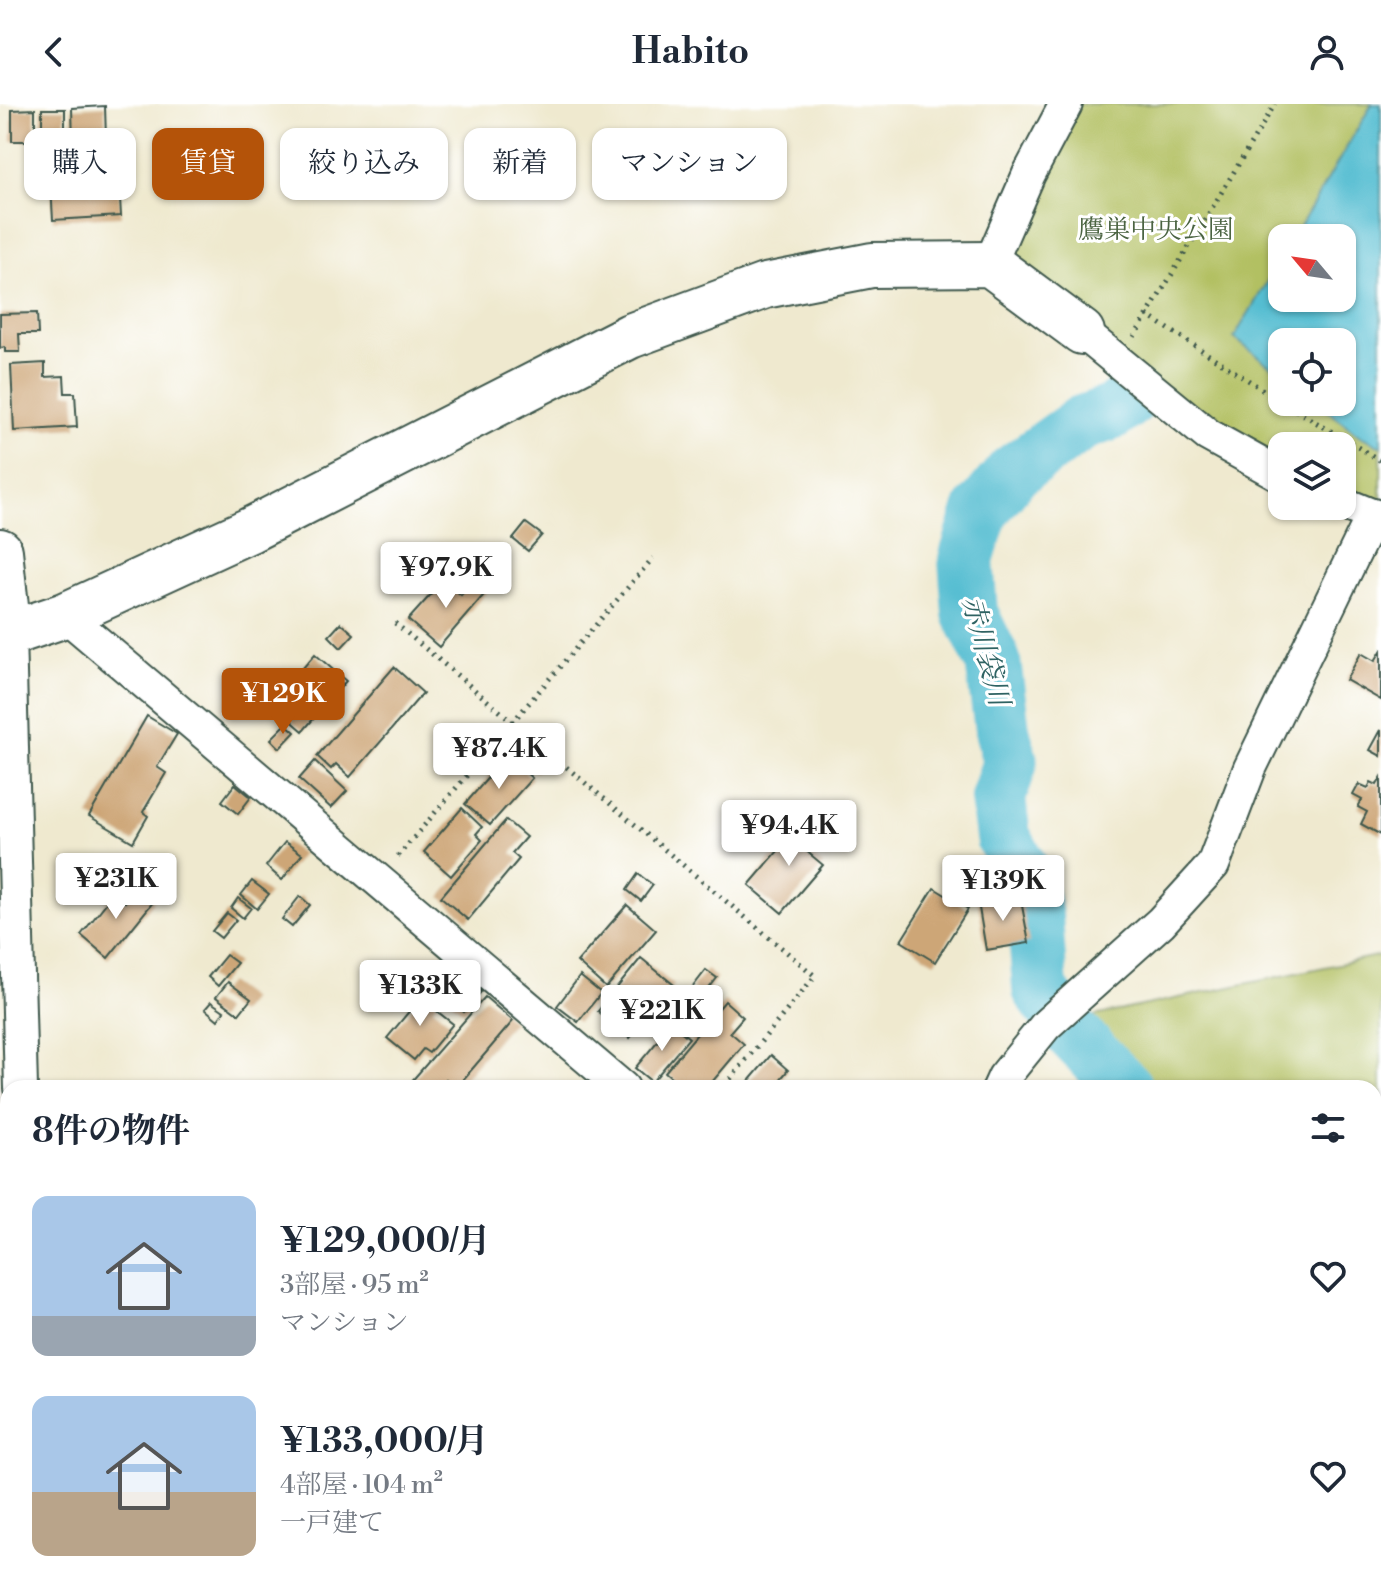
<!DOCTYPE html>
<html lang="ja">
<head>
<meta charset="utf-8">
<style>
  :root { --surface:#fff; --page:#f6f6f7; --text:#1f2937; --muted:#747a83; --accent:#b45309 }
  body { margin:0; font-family:"Libre Bodoni","Noto Serif JP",serif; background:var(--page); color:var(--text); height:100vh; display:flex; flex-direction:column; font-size:30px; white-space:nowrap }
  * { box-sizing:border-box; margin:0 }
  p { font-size:26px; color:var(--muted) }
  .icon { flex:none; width:44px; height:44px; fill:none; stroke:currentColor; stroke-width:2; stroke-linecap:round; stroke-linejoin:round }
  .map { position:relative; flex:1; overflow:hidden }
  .sheet { position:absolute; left:0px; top:976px; width:1382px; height:514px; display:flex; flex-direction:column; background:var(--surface); border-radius:24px 24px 0 0; box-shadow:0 2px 6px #0004 }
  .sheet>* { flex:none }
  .guide { position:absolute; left:24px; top:24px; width:800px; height:72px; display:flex; gap:16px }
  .needle { width:52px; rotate:299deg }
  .tools { position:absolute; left:1268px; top:120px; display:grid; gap:16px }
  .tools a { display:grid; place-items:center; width:88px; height:88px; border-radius:16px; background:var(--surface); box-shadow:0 2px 6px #0004; font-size:40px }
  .price { position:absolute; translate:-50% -68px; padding:0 18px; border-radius:8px; background:#fff; color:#222; font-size:26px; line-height:52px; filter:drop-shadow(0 2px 4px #0008) }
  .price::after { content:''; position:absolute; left:50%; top:48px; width:24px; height:18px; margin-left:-12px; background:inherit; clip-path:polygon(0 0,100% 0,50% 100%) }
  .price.selected { background:var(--accent); color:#fff }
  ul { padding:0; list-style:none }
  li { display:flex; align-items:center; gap:24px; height:200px; padding:0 32px }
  li span { display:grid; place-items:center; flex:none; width:224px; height:160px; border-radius:16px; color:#555 }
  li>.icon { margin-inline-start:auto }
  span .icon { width:96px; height:96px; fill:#fffc; stroke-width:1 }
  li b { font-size:34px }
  h2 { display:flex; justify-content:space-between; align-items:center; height:96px; padding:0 32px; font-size:34px }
  .chip { padding:0 28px; border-radius:16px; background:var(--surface); box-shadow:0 2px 6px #0004; font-size:28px; line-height:72px }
  .chip.selected { background:var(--accent); color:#fff }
  header { display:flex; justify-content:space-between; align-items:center; height:104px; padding:0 32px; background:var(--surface); font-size:36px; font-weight:700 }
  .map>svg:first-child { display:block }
  .green { fill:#b2c062; stroke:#687e4b; stroke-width:2; fill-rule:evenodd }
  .water { fill:#54bdd1; stroke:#3a7d82; stroke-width:2 }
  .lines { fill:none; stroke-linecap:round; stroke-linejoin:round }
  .river { stroke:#54bdd1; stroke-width:56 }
  .building { fill:#cda677 }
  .street-casing { stroke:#3e574b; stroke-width:36 }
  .secondary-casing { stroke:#3e574b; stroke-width:48 }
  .path { stroke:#3e574b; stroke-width:5; stroke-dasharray:2 6; stroke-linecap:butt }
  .street { stroke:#fff; stroke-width:32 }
  .secondary { stroke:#fff; stroke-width:44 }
  .labels { text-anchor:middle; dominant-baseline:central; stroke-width:6; stroke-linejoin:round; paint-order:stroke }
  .park-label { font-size:26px; fill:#4b6442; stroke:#fff }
  .water-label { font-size:28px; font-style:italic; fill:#2f6363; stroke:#fff }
</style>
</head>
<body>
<header><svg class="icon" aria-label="back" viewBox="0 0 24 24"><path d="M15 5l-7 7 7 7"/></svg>Habito<svg class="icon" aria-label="person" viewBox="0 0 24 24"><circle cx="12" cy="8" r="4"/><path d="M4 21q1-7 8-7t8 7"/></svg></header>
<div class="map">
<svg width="1381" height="1489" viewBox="0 0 1381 1489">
  <rect width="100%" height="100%" fill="#fff"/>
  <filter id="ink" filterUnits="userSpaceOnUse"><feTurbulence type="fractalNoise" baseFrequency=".0125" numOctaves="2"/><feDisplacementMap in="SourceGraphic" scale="16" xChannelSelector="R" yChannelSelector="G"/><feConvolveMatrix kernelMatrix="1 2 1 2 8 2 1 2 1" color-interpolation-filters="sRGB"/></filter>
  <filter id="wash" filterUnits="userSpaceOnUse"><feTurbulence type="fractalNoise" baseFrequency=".006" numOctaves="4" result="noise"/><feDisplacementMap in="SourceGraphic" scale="32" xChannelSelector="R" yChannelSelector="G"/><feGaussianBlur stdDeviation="1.8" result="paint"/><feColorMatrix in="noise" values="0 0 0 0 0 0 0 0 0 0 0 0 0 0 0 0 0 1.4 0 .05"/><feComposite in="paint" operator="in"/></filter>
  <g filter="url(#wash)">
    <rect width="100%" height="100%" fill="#efe9cf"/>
    <!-- green -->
    <g class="green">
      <path d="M1066,0H1381V415L1342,399V342H1282V372L990,160ZM1282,134H1342V194H1282ZM1282,238H1342V298H1282Z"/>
      <polygon points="1381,851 1381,1468 1374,1471 1374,984 1152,984 1075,916"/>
      <polygon points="1234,1482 1352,1482 1337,1489 1233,1489"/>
    </g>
    <!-- water -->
    <polygon class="water" points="1372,0 1381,0 1381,342 1360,332 1317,298 1342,298 1342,238 1282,238 1282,271 1234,234 1282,152 1282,194 1342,194 1342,134 1293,134"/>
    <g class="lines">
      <!-- river -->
      <g class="river">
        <polyline points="1125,984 1066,923 1040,885 1035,812 1027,776 1003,733 998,694 1010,658 1002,626 993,557 970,509 966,456 981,407 1013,368 1082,319 1113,308 1132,293"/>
        <polyline points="1198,1489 1199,1482"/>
      </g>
    </g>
    <g id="blocks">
      <!-- building -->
      <g class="building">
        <polygon points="105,2 106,35 73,37 72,4"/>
        <polygon points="35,5 35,37 12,37 12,6"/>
        <rect x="42" y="5" width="23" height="32"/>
        <polygon points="117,43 121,112 53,116 49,47"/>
        <polygon points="37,209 38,230 19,230 20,248 5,248 5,243 0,244 0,210"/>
        <polygon points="45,259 45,273 64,272 65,289 75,289 77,323 14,327 11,261"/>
        <polygon points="526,419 542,431 528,447 513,435"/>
        <polygon points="476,475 488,486 439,543 408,516 444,476 461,491"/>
        <polygon points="341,519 354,530 341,544 329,532"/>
        <polygon points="1381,547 1381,596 1346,576 1361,549 1375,557"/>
        <polygon points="315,550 346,577 303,627 272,600"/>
        <polygon points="394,563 423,589 350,673 336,660 331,665 317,652"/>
        <polygon points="147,612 177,630 157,663 166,669 143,708 148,712 133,738 89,712"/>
        <polygon points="286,620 295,628 280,644 271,635"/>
        <polygon points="1381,626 1381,652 1370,646"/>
        <polygon points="529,646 545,658 536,668 521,656"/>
        <polygon points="507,652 532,674 490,721 465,700"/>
        <polygon points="315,657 347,687 331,704 299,675"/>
        <polygon points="1381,674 1381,731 1361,720 1367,708 1358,703 1362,696 1353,691 1359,680 1368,684 1371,678 1377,681"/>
        <polygon points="235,680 251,693 238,710 222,697"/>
        <polygon points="462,704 482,723 476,730 482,736 451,772 424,748"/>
        <polygon points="807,713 822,726 805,746 823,761 782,809 749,781"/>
        <polygon points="506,716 526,733 512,749 519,755 468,816 441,793"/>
        <polygon points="285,738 302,750 282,776 266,762"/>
        <polygon points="638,770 653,781 641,797 627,786"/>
        <polygon points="252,777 269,790 257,805 241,791"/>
        <polygon points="137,784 154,797 108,854 81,831 114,789 125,798"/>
        <polygon points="934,784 968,805 935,858 901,837"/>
        <polygon points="1020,791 1029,839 986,846 978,798"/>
        <polygon points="300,792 310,801 292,823 282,815"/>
        <polygon points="238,794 251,804 243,814 231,804"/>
        <polygon points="627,801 656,826 606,884 577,858"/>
        <polygon points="227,809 236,816 221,834 212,827"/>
        <polygon points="226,851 237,859 218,882 208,873"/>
        <polygon points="641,854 674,881 630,934 598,907"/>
        <polygon points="706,866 717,874 703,892 692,884"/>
        <polygon points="455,867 481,888 464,908 439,887"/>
        <polygon points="580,872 601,889 578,918 557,902"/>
        <polygon points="228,878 251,895 239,910 216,893"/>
        <polygon points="426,887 438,897 433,904 453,920 429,949 423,945 414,956 387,934"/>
        <polygon points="485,893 513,917 456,984 446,975 439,984 416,984 410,979"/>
        <polygon points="695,896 706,904 692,923 682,914"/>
        <polygon points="725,897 743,913 730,928 744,940 707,984 684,984 665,968"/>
        <polygon points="211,898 224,907 218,916 205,905"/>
        <polygon points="672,920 689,934 652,978 635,964"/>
        <polygon points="771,951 788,966 775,982 778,984 743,984"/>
        <polygon points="4,1143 8,1148 8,1206 0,1196 0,1147"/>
        <polygon points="0,1274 8,1275 8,1285 0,1285"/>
        <polygon points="0,1326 8,1327 7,1343 0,1343"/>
        <polygon points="0,1349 7,1349 7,1364 0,1363"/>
        <polygon points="60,1482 108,1482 107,1489 60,1489"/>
        <rect x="127" y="1482" width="30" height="7"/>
        <rect x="177" y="1482" width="41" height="7"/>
        <polygon points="225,1482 262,1482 262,1489 224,1489"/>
        <rect x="273" y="1482" width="40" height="7"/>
        <polygon points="320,1482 358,1482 357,1489 320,1488"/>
        <polygon points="456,1482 495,1482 494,1489 456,1489"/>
        <rect x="504" y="1482" width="34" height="7"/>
        <polygon points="583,1482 613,1482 613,1489 582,1489"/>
        <rect x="672" y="1482" width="47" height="7"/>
        <polygon points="778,1482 791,1482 792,1489 742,1489 741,1486"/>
        <rect x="851" y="1482" width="40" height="7"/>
        <rect x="899" y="1482" width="49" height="7"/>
        <polygon points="969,1482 1004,1482 1002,1489 989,1489"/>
      </g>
    </g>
  </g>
  <g filter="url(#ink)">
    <use href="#blocks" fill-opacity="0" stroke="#3e574b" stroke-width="2"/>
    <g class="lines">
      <!-- street casing -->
      <g class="street-casing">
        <g id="street">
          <polyline points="990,160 1029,70 1066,0"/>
          <polyline points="1082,228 1208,331 1282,372"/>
          <polyline points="1342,399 1381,415"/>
          <polyline points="65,511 623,984"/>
          <polyline points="9,530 21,984"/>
          <polyline points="999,984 1004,973 1046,921 1161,818 1213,761 1250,664 1373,411"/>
          <polyline points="0,1223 8,1232"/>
          <polyline points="1374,1471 1381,1468"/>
          <polyline points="836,1482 837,1489"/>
          <polyline points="19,1489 20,1482"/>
          <polyline points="563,1489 563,1482"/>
          <polyline points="1337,1489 1352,1482"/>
        </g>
      </g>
      <!-- secondary casing -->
      <g class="secondary-casing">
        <polyline id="secondary" points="0,447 9,530 65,511 250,426 630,232 765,182 872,161 990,160 1082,228"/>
      </g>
      <!-- path -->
      <g class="path">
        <polyline points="1147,211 1282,298"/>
        <polyline points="1134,233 1275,0"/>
        <polyline points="1282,298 1381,357"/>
        <polyline points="395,519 815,872 723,984"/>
        <polyline points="398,752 653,454"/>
      </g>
      <!-- street -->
      <use href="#street" class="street"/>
      <!-- secondary -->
      <use href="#secondary" class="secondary"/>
    </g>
  </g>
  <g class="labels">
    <!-- park labels -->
    <g class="park-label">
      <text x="1156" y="126">鷹巣中央公園</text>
    </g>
    <!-- water labels -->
    <g class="water-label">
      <text transform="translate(985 547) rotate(75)">赤川袋川</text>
    </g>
  </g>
</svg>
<div class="tools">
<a><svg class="needle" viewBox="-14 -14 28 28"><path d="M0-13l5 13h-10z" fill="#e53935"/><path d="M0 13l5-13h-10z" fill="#747a83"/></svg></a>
<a><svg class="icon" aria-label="locate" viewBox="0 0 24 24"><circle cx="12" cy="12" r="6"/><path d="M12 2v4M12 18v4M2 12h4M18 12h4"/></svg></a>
<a><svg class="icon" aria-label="layers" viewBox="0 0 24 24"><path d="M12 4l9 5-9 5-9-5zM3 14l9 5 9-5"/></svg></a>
</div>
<b class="price" style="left:446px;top:506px">¥97.9K</b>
<b class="price selected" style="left:283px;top:632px">¥129K</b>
<b class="price" style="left:499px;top:687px">¥87.4K</b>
<b class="price" style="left:789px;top:764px">¥94.4K</b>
<b class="price" style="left:116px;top:817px">¥231K</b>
<b class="price" style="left:1003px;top:819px">¥139K</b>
<b class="price" style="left:420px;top:924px">¥133K</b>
<b class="price" style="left:662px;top:949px">¥221K</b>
<div class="guide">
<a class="chip">購入</a>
<a class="chip selected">賃貸</a>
<a class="chip">絞り込み</a>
<a class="chip">新着</a>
<a class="chip">マンション</a>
</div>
<section class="sheet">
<h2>8件の物件<svg class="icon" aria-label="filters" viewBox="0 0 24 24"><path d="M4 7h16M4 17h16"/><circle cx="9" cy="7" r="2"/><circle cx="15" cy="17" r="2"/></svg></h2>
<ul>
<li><span style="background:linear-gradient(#a9c7e8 75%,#9aa5b1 0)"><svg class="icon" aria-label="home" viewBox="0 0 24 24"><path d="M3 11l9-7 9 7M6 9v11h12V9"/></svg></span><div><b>¥129,000/月</b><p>3部屋 · 95 m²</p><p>マンション</p></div><svg class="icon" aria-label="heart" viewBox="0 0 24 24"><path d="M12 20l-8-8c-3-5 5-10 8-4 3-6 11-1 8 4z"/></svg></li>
<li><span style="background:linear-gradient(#a9c7e8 60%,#b9a48a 0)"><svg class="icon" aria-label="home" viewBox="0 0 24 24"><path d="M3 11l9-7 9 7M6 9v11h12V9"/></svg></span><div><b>¥133,000/月</b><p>4部屋 · 104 m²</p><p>一戸建て</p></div><svg class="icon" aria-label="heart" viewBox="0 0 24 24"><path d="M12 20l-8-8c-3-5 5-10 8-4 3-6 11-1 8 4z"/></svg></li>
</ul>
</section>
</div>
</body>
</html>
